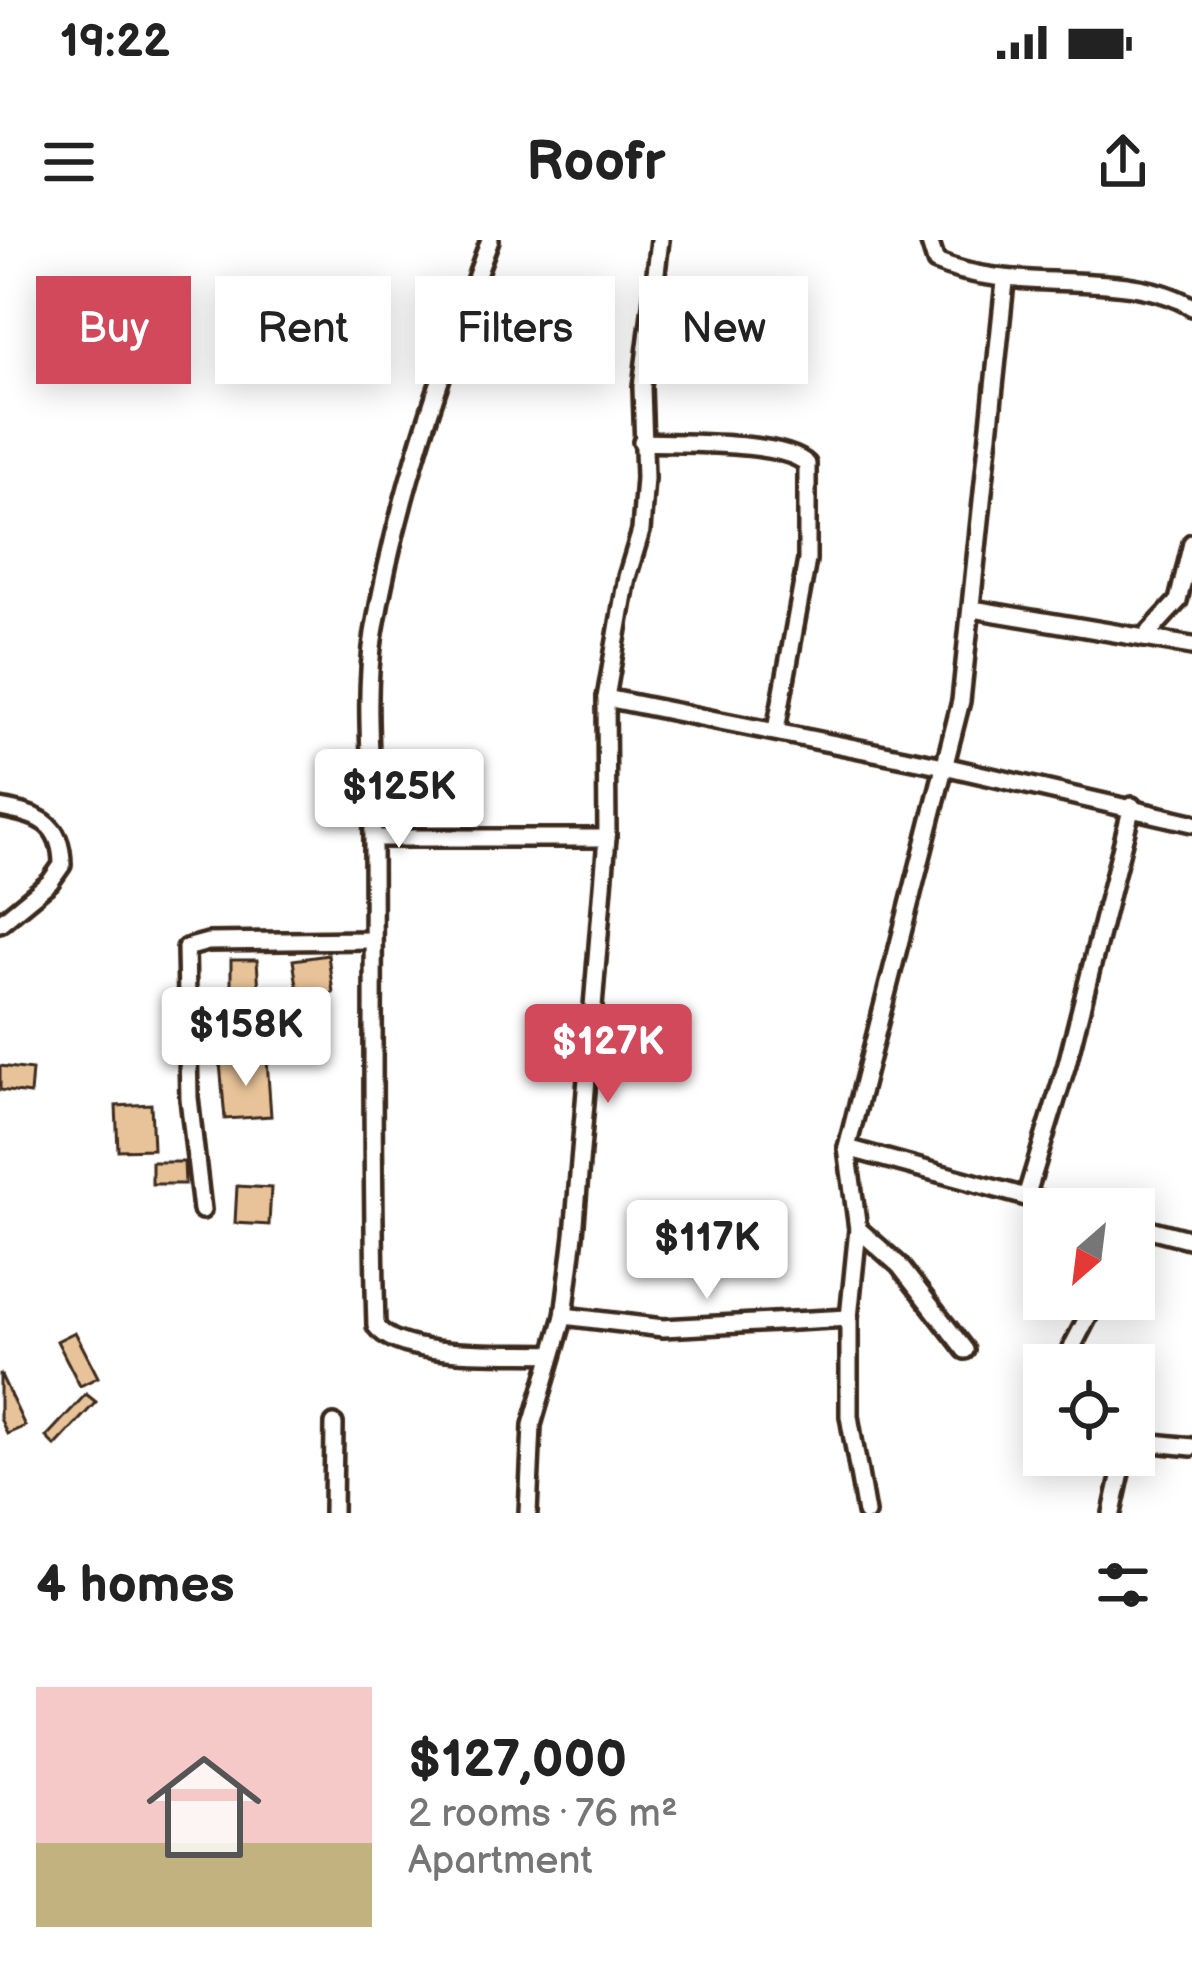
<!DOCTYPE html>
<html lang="en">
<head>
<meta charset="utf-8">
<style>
  :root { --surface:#fff; --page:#f2f2f2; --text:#222; --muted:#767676; --accent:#d1495b }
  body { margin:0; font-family:"Balsamiq Sans",sans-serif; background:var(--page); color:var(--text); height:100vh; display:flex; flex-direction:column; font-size:45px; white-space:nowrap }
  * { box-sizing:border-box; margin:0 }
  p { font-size:39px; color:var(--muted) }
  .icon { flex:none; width:66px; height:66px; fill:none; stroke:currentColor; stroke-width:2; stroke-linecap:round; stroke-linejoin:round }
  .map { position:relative; height:1273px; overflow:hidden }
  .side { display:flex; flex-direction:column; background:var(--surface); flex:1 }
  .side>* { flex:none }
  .banner { position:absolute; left:36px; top:36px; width:1122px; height:108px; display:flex; gap:24px }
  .needle { width:78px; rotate:208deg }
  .fabs { position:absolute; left:1023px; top:948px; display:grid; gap:24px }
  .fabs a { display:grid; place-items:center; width:132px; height:132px; border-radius:0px; background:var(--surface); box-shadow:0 6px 30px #0003; font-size:60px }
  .price { position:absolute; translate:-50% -102px; padding:0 27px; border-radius:12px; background:#fff; color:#222; font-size:39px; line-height:78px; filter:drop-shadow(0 3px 6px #0008) }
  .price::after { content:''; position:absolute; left:50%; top:72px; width:36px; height:27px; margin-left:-18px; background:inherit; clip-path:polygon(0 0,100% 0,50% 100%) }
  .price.on { background:var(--accent); color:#fff }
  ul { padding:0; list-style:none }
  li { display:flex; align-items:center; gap:36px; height:300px; padding:0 36px }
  li span { display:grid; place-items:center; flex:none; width:336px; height:240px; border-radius:0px; color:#555 }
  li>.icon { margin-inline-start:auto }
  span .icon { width:144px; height:144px; fill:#fffc; stroke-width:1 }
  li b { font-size:51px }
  h2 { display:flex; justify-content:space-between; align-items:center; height:144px; padding:0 36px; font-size:51px }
  .pill { padding:0 42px; border-radius:0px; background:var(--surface); box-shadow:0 6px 30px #0003; font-size:42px; line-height:108px }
  .pill.on { background:var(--accent); color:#fff }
  .status { display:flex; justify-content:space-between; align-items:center; height:84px; padding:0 60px; background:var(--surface); direction:ltr }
  .status svg { height:33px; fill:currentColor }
  header { display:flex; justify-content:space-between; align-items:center; height:156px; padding:0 36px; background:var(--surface); font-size:54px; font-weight:600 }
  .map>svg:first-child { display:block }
  .building { fill:#e8c399; stroke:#3b2a1e; stroke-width:3 }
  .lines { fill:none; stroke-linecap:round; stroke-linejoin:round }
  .minor-casing { stroke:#3b2a1e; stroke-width:24 }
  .minor { stroke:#fff; stroke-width:15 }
</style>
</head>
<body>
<div class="status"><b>19:22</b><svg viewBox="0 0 49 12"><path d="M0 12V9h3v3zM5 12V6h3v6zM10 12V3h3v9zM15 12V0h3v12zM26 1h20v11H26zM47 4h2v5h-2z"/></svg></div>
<header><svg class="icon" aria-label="menu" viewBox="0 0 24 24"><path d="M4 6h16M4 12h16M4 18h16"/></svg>Roofr<svg class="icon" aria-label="share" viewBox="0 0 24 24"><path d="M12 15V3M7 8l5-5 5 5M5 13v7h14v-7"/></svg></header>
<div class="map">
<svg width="1192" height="1273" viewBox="0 0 1192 1273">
  <rect width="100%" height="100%" fill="#fff"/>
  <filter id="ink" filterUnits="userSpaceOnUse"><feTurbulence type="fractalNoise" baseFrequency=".00833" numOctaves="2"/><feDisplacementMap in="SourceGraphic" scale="24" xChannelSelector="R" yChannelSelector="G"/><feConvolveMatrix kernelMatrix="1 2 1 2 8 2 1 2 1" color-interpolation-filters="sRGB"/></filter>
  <g filter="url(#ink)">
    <!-- building -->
    <g class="building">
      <polygon points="328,715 333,753 299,758 293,720"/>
      <polygon points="231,720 257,720 261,782 205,782 205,772 231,772"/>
      <polygon points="267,820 271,876 225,879 220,823"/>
      <polygon points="0,826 32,830 30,854 0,850"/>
      <polygon points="151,864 153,909 118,910 116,866"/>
      <polygon points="152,922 184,922 185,944 152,944"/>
      <polygon points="237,946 271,948 269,985 235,983"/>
      <polygon points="75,1092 98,1137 80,1146 57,1101"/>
      <polygon points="0,1133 25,1186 7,1194 0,1178"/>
      <polygon points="86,1154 96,1162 55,1206 46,1197"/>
    </g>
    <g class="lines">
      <!-- minor casing -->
      <g class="minor-casing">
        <g id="minor">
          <path d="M490,0C443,127 396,260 374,393C363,463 373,533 373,603C374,764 371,925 376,1086C401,1120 509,1112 552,1114"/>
          <path d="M929,0L936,22C1015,56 1127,26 1192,67"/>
          <path d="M642,202C679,204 783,200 807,224V320L776,490"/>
          <polyline points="973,369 1192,406"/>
          <polyline points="1144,398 1178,361 1192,303"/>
          <polyline points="606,458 944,526 1192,583"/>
          <path d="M0,568C37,575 62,581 62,625L50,642L0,683"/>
          <polyline points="374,598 607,598"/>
          <polyline points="847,908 1070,969"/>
          <polyline points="1026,957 1067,824 1132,566"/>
          <polyline points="202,970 189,858 186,708 208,702 371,700"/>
          <polyline points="1134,985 1192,1000"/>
          <polyline points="858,989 899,1025 965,1110"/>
          <polyline points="564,1076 663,1088 849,1078"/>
          <polyline points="1072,1107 1097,1059"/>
          <polyline points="1134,1201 1192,1207"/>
          <polyline points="333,1273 334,1184"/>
          <polyline points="528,1273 532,1185 564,1076 574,995 607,598 606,458 627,337 641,291 645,238 642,147 660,0"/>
          <polyline points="866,1273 849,1176 849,1078 858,989 847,908 961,461 1005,42"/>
          <polyline points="1112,1273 1125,1215"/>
        </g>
      </g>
      <!-- minor -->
      <use href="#minor" class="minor"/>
    </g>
  </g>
</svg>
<div class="fabs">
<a><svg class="needle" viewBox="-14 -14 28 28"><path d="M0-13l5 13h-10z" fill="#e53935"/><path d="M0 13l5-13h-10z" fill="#767676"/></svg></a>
<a><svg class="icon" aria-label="locate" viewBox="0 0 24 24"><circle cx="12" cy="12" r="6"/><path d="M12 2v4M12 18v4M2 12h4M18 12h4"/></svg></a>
</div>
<b class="price" style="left:399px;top:611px">$125K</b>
<b class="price" style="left:246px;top:849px">$158K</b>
<b class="price on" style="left:608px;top:866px">$127K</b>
<b class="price" style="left:707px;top:1062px">$117K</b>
<div class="banner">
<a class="pill on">Buy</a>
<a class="pill">Rent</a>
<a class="pill">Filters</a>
<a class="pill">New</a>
</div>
</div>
<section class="side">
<h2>4 homes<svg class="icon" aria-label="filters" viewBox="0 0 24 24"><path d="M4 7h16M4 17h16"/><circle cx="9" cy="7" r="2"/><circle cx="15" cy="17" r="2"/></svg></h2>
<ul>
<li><span style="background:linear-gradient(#f6c9c9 65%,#c2b280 0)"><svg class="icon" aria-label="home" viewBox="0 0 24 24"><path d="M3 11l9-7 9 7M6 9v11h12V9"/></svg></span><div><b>$127,000</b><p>2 rooms · 76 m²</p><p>Apartment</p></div></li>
</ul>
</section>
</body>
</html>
